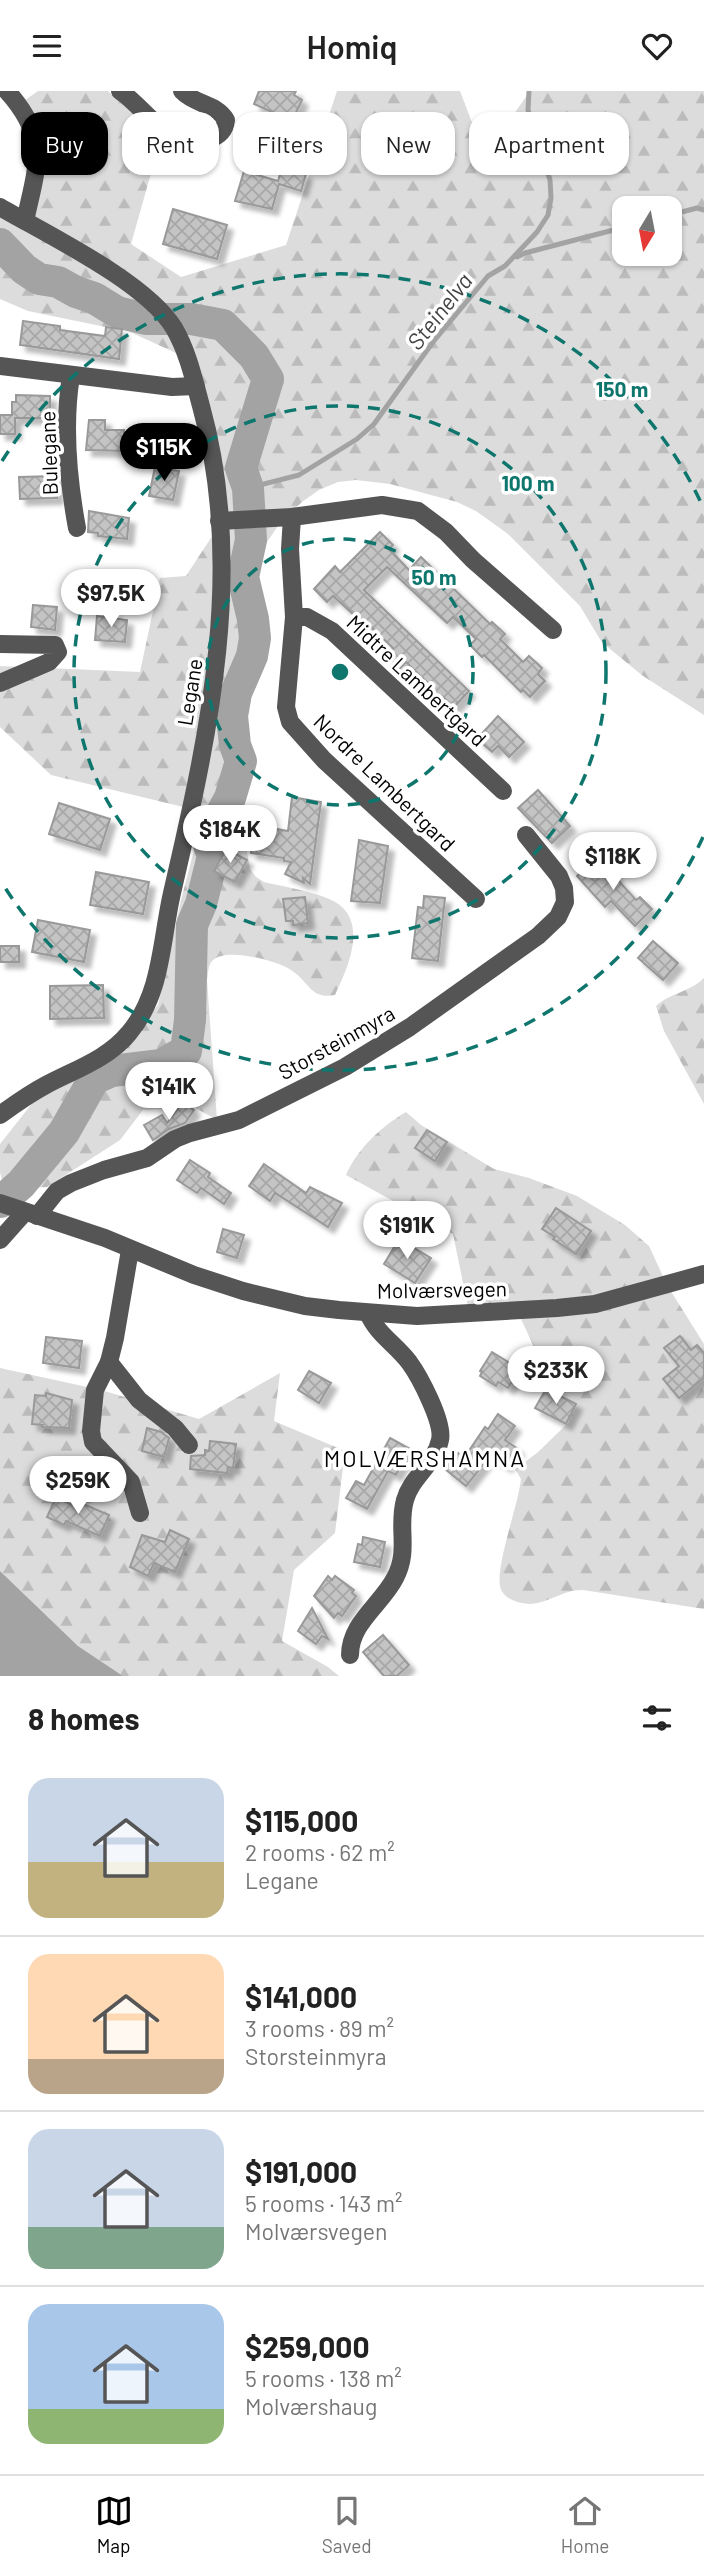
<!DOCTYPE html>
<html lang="en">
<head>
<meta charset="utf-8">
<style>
  :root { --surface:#fff; --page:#f6f6f6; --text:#222; --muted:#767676; --line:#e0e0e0; --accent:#000 }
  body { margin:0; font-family:Barlow,sans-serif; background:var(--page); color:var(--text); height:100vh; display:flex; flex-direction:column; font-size:26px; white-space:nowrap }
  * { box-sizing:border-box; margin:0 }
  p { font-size:23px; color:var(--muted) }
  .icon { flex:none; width:38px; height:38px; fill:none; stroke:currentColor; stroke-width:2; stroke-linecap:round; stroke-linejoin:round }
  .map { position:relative; height:1585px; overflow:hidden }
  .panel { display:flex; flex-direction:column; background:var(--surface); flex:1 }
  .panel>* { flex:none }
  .banner { position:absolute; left:21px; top:21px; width:663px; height:63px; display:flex; gap:14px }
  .needle { width:46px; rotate:190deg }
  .buttons { position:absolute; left:612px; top:105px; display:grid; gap:14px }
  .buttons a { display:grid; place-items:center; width:70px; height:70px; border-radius:14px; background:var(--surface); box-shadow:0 2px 5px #0004; font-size:35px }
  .price { position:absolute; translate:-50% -60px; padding:0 16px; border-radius:24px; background:#fff; color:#222; font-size:23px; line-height:46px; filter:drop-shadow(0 2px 4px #0008) }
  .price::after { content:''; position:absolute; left:50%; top:42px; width:21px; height:16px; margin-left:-10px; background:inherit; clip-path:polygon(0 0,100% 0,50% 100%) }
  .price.active { background:var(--accent); color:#fff }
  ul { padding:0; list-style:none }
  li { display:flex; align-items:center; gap:21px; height:175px; padding:0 28px }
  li+li { border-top:2px solid var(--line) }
  li span { display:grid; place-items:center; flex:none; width:196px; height:140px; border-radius:21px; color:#555 }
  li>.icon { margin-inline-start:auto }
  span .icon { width:84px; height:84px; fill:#fffc; stroke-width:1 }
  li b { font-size:30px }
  h2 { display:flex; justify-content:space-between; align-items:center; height:84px; padding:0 28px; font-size:30px }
  .tag { padding:0 24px; border-radius:21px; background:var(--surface); box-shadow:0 2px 5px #0004; font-size:24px; line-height:63px }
  .tag.active { background:var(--accent); color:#fff }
  header { display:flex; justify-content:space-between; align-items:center; height:91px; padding:0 28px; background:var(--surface); font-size:32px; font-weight:600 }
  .tabs { display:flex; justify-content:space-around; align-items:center; height:98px; border-top:2px solid var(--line); background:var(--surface); font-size:19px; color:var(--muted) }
  .tabs a { display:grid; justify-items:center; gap:4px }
  .tabs .active { color:var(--accent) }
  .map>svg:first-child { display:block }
  .forest { fill:url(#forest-firs); fill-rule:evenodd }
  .water { fill:#a3a3a3 }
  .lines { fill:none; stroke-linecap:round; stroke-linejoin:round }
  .stream { stroke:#a3a3a3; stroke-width:5 }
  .river { stroke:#a3a3a3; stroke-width:32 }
  .building { fill:url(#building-cross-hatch); stroke:#999; stroke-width:2; filter:url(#shadow) }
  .minor { stroke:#555; stroke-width:18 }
  .ring { fill:none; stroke:#0f766e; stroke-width:3.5; stroke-dasharray:12 9 }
  .labels { text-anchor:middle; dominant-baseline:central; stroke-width:7; stroke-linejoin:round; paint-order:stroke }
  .street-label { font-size:21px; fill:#000; stroke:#fff }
  .water-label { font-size:23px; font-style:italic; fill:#444; stroke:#fff }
  .neighbourhood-label { font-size:23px; letter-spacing:2px; fill:#000; stroke:#fff }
  .centre { fill:#0f766e; stroke:#fff; stroke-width:3.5 }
  .ring-label { font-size:21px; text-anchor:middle; font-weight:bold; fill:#0f766e; stroke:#fff; stroke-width:7; stroke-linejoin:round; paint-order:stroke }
</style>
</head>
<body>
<header><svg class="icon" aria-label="menu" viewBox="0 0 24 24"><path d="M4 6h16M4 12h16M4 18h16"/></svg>Homiq<svg class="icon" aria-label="heart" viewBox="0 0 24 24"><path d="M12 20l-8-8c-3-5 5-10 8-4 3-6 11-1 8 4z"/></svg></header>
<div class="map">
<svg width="704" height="1585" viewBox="0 0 704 1585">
  <defs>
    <pattern id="forest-firs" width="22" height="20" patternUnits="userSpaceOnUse" patternTransform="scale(1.75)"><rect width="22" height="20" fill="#dcdcdc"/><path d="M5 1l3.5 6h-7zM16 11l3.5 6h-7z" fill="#bbb"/></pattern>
    <pattern id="building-cross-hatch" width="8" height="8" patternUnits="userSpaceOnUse" patternTransform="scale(1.75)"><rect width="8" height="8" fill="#c4c4c4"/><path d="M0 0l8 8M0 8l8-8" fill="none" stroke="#a7a7a7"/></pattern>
    <filter id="shadow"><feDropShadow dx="6" dy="6" stdDeviation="2" flood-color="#0004"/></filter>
  </defs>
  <rect width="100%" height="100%" fill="#fff"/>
  <!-- forest -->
  <g class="forest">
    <path d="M38,0H108L161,47L131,153L181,186L286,154L337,0H460L476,42L507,33L530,0H704V624L643,585L610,558L601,550L580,515L508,443L476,420L457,411L390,393L356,389L338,391L319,399L302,411L280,432L254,470L246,506L242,529L239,658L240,719L250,778L256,786L264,791C284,796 328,802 342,816C366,839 346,880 335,904C310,909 309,890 291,879C277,870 219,853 210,873C208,877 208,885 207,889L217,1029L194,1016L143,1019L120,1049L47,1096L4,1098L0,1081V1053L41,1001L117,963L158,914L181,809L204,721L51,684L0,636V575L140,581L160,487L186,485L222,430L198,272L130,241L28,220L0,208V118L23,130L39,76L18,14ZM625,117H670V163H625Z"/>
    <path d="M704,887V1013L664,940L656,915C670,902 690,901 704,887Z"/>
    <path d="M406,1021L421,1034L494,1078L529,1087L577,1105L625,1134L649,1155L667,1194L704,1253V1518L583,1499C564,1498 549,1512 530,1513C520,1513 502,1508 500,1495C496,1473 518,1415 521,1388L515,1378L537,1362L569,1331L521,1228L469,1221L453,1143L346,1084C357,1058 382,1035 406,1021Z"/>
    <polygon points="0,1277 101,1299 199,1328 280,1282 274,1330 345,1360 335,1442 294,1479 282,1550 328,1576 339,1585 123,1585 78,1555 0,1480"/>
  </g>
  <!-- water -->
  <polygon class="water" points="0,1480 78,1555 123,1585 0,1585"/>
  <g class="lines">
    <!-- stream -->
    <g class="stream">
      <polyline points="670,124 697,117 704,119"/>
      <polyline points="517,166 525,162 625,136"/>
      <polyline points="248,397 299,384 357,348 374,333 433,251 488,185 505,175 537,141 548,124 551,107 550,89 528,19 529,0"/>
    </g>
    <!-- river -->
    <polyline class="river" points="0,153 24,178 39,188 58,191 76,201 94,207 117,221 146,228 191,228 223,234 254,265 268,288 241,377 248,397 251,449 243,486 253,528 255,547 252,565 236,602 232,625 235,654 241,670 230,707 207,749 213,765 201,813 192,834 190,929 186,960 161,974 112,980 94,988 64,1041 21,1093 0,1111"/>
  </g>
  <!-- building -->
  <g class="building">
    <polygon points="259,0 296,0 294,4 302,9 292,30 254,13"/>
    <polygon points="296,31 318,41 309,59 287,49"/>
    <polygon points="282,76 306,83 301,100 279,93 272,118 235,110 244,80 278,90"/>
    <polygon points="173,118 227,134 217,168 163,153"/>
    <polygon points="23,230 60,235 60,239 105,245 106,236 122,238 119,268 20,254"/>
    <polygon points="16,304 50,305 50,327 15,327 15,343 0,343 0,324 12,324 12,311 16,311"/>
    <polygon points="89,329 105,329 105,339 124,339 124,360 86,359"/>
    <polygon points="155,376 179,380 173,409 149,405"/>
    <polygon points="56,385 57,407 20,408 19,386"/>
    <polygon points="89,420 129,427 127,448 98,445 98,442 88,441"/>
    <polygon points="380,441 393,454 389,458 409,479 421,466 490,533 492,531 505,543 500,548 523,571 529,565 542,577 538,583 545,590 530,606 523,599 521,601 484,564 482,566 470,554 476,548 453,526 447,532 387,476 364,499 469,600 454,616 442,605 437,611 423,598 428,592 406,571 400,577 386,564 393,557 371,536 365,542 352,529 355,525 333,505 327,511 314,498 335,475 340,481"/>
    <polygon points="33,514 57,516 55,539 31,536"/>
    <polygon points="97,525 127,529 125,551 95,549"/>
    <polygon points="498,625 524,651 509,666 498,655 492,661 477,648"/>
    <polygon points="538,699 570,735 552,752 518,717"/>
    <polygon points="292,706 321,711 310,793 303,787 304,792 285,783 291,771 284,770 284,767 251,762 255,734 288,740"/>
    <polygon points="59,712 110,728 100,759 49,743"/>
    <polygon points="359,749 388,755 380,812 351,810"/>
    <polygon points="226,758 247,769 235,791 214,780"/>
    <polygon points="597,766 636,809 640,806 652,818 635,835 611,810 605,816 577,785"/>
    <polygon points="96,781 149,791 143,823 90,814"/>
    <polygon points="424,805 445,807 438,870 412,867 418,816 423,817"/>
    <polygon points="305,806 308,832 293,834 293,830 286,830 283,808"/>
    <polygon points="38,829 90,839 84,871 32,861"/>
    <polygon points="653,850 678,872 663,889 638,867"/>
    <rect x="0" y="855" width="19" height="16"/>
    <polygon points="103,894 104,927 50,928 50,895"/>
    <polygon points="183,1011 194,1019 185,1032 169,1038 153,1049 144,1034 162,1024 167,1032"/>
    <polygon points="427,1039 447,1051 435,1070 415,1057"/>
    <polygon points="190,1069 210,1082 208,1086 231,1102 224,1113 201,1097 197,1102 177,1089"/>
    <polygon points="264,1073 306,1102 310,1096 342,1112 328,1136 275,1102 270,1110 249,1095"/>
    <polygon points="556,1117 591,1140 576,1163 553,1148 555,1146 542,1138"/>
    <polygon points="223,1138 244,1144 237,1167 217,1161"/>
    <polygon points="399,1148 431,1167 415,1192 384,1173"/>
    <polygon points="680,1245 691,1259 697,1254 704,1262 704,1287 679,1307 663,1288 679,1275 664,1257"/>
    <polygon points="46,1246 82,1250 79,1277 43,1272"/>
    <polygon points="492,1261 513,1274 510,1279 517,1283 508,1297 498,1291 496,1295 480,1285 482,1281 480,1280"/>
    <polygon points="309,1280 331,1292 319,1312 298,1299"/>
    <polygon points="546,1298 576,1313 566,1333 535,1317"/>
    <polygon points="46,1302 72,1309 69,1337 42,1336 43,1334 32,1333 35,1304 46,1305"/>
    <polygon points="498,1323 515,1335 505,1349 518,1358 506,1375 490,1365 466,1395 445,1378 458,1362 464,1367 485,1336 488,1338"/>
    <polygon points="147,1337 161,1341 169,1347 164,1366 142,1360"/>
    <polygon points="390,1347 410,1358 396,1384 388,1380 367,1418 346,1407 356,1390 364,1394"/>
    <polygon points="210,1350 236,1353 233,1377 228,1376 227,1382 190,1378 191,1365 205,1364 205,1359 209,1360"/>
    <polygon points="56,1406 72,1414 74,1409 109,1424 100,1445 66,1430 64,1434 47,1426"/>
    <polygon points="170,1439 189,1448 175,1481 154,1472 148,1485 130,1476 142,1444 165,1451"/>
    <polygon points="363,1446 385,1451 380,1476 354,1471 358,1453 362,1454"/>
    <polygon points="328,1485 332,1489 335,1485 354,1499 352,1502 356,1505 342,1525 338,1522 334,1527 314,1505"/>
    <polygon points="312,1517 328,1548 322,1545 316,1553 298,1540"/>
    <polygon points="383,1544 409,1574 397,1585 384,1585 363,1561"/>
  </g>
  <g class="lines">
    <!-- minor -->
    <g class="minor">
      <path d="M7,0C50,48 37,75 25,130"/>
      <path d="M120,0C150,21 166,59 209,48C219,45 225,39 226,29C216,12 195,14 182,0"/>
      <path d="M0,116C48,144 146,191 174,237C188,261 194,289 201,315C246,477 209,643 172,802C161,850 162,903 129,942C108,968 74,979 46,994C29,1003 15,1013 0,1024"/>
      <polyline points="0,275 172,296 196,295"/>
      <path d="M71,285C63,334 68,388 77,437"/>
      <polyline points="292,426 290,458 294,526 286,616 290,631 324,669 476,808"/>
      <polyline points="219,430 292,426 382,414 418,420 446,441 473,469 553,539"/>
      <polyline points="294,526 307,526 332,540 503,700"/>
      <polyline points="0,553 55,554 58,561 49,571 0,592"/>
      <polyline points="0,1112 105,1147 194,1184 243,1200 305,1215 339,1219 417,1225 557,1217 595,1213 704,1183"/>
      <polyline points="37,1125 57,1100 71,1092 104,1079 147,1067 175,1048 190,1042 239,1029 345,976 410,936 538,845 558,826 565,811 564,797 559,785 526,744"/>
      <polyline points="0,1149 24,1122"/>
      <polyline points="130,1159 115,1247 109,1271 95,1299 91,1340 93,1351 131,1391 140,1422"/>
      <polyline points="109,1271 139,1309 175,1337 189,1354"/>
      <path d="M350,1564C350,1532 381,1514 395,1487C410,1459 397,1437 405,1409C411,1386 435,1373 440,1349C444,1332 420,1286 409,1271C395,1253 377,1243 368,1222"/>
    </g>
  </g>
  <!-- distance rings -->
  <g class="ring">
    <circle cx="340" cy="581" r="133"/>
    <circle cx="340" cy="581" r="266"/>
    <path d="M703 746A399 399 0 0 1 2 792M2 370A399 399 0 0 1 703 416"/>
  </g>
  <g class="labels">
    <!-- street labels -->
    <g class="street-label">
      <text transform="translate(48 362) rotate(-92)">Bulegane</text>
      <text transform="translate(417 589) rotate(43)">Midtre Lambertgard</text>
      <text transform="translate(189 601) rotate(-81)">Legane</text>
      <text transform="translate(385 691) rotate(44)">Nordre Lambertgard</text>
      <text transform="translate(336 951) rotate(-29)">Storsteinmyra</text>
      <text transform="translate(442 1198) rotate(-1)">Molværsvegen</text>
    </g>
    <!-- water labels -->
    <g class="water-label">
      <text transform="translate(439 220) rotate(-52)">Steinelva</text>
    </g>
    <!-- neighbourhood labels -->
    <g class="neighbourhood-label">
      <text x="425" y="1367">MOLVÆRSHAMNA</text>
    </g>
  </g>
  <circle cx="340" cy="581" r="10" class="centre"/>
  <g class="ring-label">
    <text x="622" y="306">150 m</text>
    <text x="528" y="400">100 m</text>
    <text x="434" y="494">50 m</text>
  </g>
</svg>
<div class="buttons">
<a><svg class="needle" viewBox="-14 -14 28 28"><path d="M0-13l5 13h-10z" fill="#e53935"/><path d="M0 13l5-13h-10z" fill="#767676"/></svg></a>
</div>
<b class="price active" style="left:164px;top:392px">$115K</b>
<b class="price" style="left:111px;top:538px">$97.5K</b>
<b class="price" style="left:230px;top:774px">$184K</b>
<b class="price" style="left:613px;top:801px">$118K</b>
<b class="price" style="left:169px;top:1031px">$141K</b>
<b class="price" style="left:407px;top:1170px">$191K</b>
<b class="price" style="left:556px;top:1315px">$233K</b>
<b class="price" style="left:78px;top:1425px">$259K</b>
<div class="banner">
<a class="tag active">Buy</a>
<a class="tag">Rent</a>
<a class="tag">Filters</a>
<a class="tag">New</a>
<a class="tag">Apartment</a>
</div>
</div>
<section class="panel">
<h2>8 homes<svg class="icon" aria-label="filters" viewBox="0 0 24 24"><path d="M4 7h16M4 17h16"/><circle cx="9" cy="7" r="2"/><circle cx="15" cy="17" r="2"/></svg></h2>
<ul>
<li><span style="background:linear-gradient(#c9d6e8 60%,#c2b280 0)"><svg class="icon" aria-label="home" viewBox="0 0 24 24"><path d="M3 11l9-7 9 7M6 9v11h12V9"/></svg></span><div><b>$115,000</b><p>2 rooms · 62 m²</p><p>Legane</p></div></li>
<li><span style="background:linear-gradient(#ffd9b3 75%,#b9a48a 0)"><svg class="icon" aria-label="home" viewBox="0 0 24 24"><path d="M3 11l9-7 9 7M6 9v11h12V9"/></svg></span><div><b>$141,000</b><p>3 rooms · 89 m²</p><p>Storsteinmyra</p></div></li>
<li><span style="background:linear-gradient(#c9d6e8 70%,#7fa58c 0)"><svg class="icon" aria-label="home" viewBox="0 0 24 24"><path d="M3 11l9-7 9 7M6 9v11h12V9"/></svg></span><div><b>$191,000</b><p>5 rooms · 143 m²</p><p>Molværsvegen</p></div></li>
<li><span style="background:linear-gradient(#a9c7e8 75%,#8fb573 0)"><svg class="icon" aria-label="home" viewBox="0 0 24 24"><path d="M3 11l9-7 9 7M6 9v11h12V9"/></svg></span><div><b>$259,000</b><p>5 rooms · 138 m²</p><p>Molværshaug</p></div></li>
</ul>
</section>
<nav class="tabs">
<a class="active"><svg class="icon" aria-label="map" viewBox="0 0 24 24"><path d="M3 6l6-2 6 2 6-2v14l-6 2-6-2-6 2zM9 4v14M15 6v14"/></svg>Map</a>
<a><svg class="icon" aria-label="saved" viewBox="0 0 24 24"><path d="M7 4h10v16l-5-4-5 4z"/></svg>Saved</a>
<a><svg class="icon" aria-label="home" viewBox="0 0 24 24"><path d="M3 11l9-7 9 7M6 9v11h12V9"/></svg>Home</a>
</nav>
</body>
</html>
